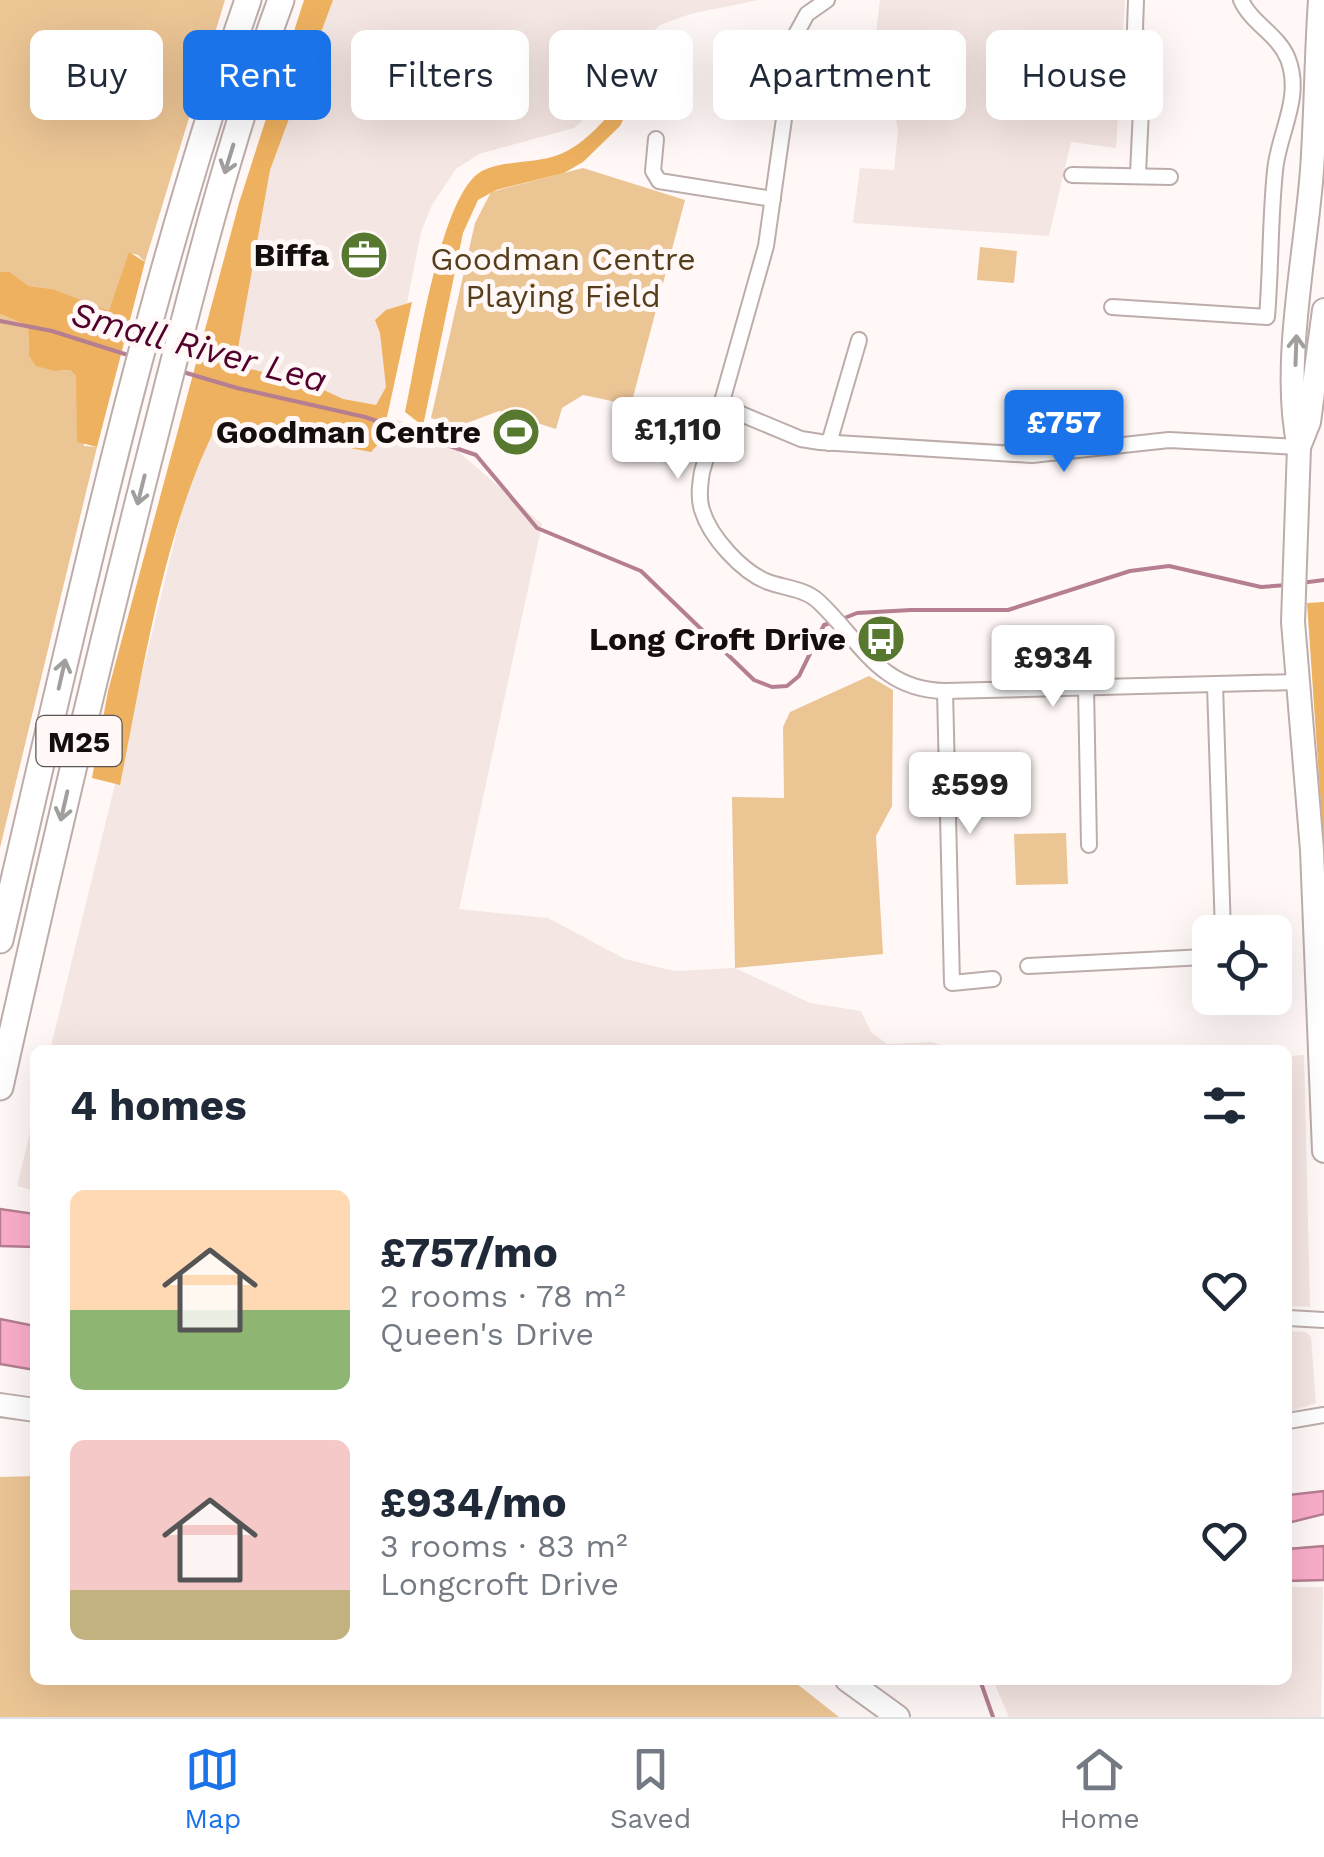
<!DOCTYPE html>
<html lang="en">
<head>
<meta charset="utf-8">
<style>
  :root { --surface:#fff; --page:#f2f2f3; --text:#1f2937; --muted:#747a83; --line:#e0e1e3; --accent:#1a73e8 }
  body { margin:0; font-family:"Work Sans",sans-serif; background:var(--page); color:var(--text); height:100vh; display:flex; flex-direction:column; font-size:38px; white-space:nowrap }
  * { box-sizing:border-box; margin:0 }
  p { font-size:32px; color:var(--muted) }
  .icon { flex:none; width:55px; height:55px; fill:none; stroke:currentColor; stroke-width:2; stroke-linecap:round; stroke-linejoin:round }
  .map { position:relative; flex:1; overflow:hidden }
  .drawer { position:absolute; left:30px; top:1045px; width:1262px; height:640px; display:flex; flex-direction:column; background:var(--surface); border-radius:15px; box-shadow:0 10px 40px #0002 }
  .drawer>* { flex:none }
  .guide { position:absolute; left:30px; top:30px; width:1265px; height:90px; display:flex; gap:20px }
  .tools { position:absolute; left:1192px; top:915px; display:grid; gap:20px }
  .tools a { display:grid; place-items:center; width:100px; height:100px; border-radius:15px; background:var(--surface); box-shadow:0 10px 40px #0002; font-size:50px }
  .price { position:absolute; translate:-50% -85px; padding:0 22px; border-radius:10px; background:#fff; color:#222; font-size:32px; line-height:65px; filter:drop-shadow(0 2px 5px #0008) }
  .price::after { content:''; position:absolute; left:50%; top:60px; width:30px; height:22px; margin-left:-15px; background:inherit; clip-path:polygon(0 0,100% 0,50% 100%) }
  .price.selected { background:var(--accent); color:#fff }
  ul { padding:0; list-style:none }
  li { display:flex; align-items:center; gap:30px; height:250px; padding:0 40px }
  li span { display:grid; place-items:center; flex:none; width:280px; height:200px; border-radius:15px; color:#555 }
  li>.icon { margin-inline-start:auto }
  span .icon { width:120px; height:120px; fill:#fffc; stroke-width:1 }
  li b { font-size:42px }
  h2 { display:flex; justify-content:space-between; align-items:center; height:120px; padding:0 40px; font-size:42px }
  .tag { padding:0 35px; border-radius:15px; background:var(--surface); box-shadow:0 10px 40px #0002; font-size:35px; line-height:90px }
  .tag.selected { background:var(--accent); color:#fff }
  .tab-bar { display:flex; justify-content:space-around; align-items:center; height:140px; border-top:2px solid var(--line); background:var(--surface); font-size:28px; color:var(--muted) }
  .tab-bar a { display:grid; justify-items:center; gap:5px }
  .tab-bar .selected { color:var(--accent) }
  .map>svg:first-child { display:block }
  .built { fill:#f4e6e2 }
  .green { fill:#ecc595 }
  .forest { fill:#eeb160 }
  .water { fill:#faadca; stroke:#b57e91; stroke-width:2.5 }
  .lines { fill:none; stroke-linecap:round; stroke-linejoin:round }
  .stream { stroke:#b57e91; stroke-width:4 }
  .minor-casing { stroke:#bcadaa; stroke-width:18 }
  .primary-casing { stroke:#bcadaa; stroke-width:26 }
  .motorway-casing { stroke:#bcadaa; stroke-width:29 }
  .minor { stroke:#fff; stroke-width:14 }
  .primary { stroke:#fff; stroke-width:22 }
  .motorway { stroke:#fff; stroke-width:25 }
  .oneway { stroke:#a19f9e }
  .labels { text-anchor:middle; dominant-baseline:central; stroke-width:10; stroke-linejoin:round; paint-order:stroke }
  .shield { fill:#fff8f7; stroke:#5a5553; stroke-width:2.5 }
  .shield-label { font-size:30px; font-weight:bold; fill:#140f0d }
  .poi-label { font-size:32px; font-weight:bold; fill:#140f0d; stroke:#fff8f7; text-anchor:end }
  .park-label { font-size:32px; fill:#563d1b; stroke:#fff8f7 }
  .water-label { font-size:35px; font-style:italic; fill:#52002c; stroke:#fff8f7 }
</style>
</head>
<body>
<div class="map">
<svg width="1324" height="1717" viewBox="0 0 1324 1717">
  <rect width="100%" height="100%" fill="#fff8f7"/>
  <!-- built -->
  <g class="built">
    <polygon points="317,0 759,0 690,14 660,25 641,43 590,114 574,128 479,154 456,169 432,205 421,232 385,416 436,432 542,524 459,909 548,918 625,959 674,971 735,968 810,1003 861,1011 871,1032 887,1044 932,1042 955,1050 50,1050 266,167"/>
    <polygon points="880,0 1125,0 1116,148 1071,142 1049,236 853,223 860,168 894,170 898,130 891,97 872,65"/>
    <polygon points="1304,1055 1310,1307 1288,1306 1288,1056"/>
    <polygon points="35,1112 35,1191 17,1186"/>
    <polygon points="1288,1331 1306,1332 1311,1337 1316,1403 1288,1412"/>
    <polygon points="1288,1587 1323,1587 1321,1717 1009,1717 993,1680 1288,1680"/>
  </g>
  <!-- green -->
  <g class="green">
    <polygon points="0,0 225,0 145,262 138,255 129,253 110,312 53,289 29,286 10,272 0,272"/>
    <polygon points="583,168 685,200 631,405 583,395 562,408 556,429 499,411 459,426 431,418 475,223 491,192"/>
    <polygon points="980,247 1017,251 1014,283 977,280"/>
    <polygon points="0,314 28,326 29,356 55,371 70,370 76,376 84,446 97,447 0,848"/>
    <polygon points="869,676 893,690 892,806 876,836 883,954 735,968 732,797 784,798 783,727 790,712"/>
    <polygon points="1066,833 1068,884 1016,885 1014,834"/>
    <polygon points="35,1476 35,1680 792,1680 839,1717 0,1717 0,1477"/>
  </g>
  <!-- forest -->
  <g class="forest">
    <path d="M304,0H333L270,170L235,365L313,385L343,399L376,405L386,387L380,333L375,320L386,310L412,302L382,440L371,452L230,425L216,427C164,530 143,671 120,785L92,778L108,691L239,203Z"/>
    <path d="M622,100H633L620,126L583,162L564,173L496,190L478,200L463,233L423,426L405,412C416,364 440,188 484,170C505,161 530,163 552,157C581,149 603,122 622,100Z"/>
    <polygon points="129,252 145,262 97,447 77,442 76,376 70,370 55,371 36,366 29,356 28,326 0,314 0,272 10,272 29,286 53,289 109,311"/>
    <polygon points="1324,602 1324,851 1307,603"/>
  </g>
  <!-- water -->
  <g class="water">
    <polygon points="0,1209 35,1214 35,1247 0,1246"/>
    <polygon points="0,1319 35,1326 35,1370 0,1364"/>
    <polygon points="1324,1491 1324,1514 1288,1523 1288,1495"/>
    <polygon points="1324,1546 1324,1580 1288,1581 1288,1549"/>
  </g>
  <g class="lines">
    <!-- stream -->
    <g class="stream">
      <polyline points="0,321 52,331 131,356"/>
      <polyline points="183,372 237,388 365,417 476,455 537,528 641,571 754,680 772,687 787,686 799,676 824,625 833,622"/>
      <polyline points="1301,583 1324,580"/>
      <polyline points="842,619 857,613 911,610 1008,610 1130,571 1169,566 1261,587 1287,585"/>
      <polyline points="980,1680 993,1717"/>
    </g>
    <!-- minor casing -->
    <g class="minor-casing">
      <g id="minor">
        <path d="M827,0L807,14L796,34L766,246L702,472C700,484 698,498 702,510C710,537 742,572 768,582C785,588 805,589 818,601C861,641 879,690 945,691L1296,682"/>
        <polyline points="1136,0 1135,29 1143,66 1138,174"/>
        <polyline points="656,139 653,171 659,181 773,199"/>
        <polyline points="1072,175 1170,177"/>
        <path d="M1112,307L1267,317C1271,269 1270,219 1275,171C1278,134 1303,98 1288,59C1279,35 1251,23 1241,0"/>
        <polyline points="722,406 801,439 820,442 1032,455 1169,440 1299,447"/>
        <polyline points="829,443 859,340"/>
        <polyline points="1215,685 1223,932"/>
        <polyline points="1086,687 1089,845"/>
        <polyline points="945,691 952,983 993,979"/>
        <polyline points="1028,966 1205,957 1210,954"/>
        <polyline points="1288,1318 1324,1320"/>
        <polyline points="1288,1421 1324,1415"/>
      </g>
    </g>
    <!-- primary casing -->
    <g class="primary-casing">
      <g id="primary">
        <path d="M1320,0C1316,57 1316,114 1312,170C1306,253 1281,367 1299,447L1293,622L1312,850L1324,1151"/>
        <polyline points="1299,447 1309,422 1324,310"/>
        <polyline points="0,1405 35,1410"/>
        <polyline points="847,1680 898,1717"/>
      </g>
    </g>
    <!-- motorway casing -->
    <g class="motorway-casing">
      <g id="motorway">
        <path d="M0,940C74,625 142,306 248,0"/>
        <path d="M0,1087C46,880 95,673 147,467C187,310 225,152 281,0"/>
      </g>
    </g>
    <!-- minor -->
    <use href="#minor" class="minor"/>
    <!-- primary -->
    <use href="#primary" class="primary"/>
    <!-- motorway -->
    <use href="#motorway" class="motorway"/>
  </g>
  <!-- one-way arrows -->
  <defs><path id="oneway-shaft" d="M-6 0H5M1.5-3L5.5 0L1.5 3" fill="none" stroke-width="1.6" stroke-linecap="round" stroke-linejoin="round" transform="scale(2.5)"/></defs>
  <g class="oneway">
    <use href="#oneway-shaft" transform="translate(229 159) rotate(107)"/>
    <use href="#oneway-shaft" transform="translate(1296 350) rotate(-88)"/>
    <use href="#oneway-shaft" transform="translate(141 490) rotate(104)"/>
    <use href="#oneway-shaft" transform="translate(62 674) rotate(-77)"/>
    <use href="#oneway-shaft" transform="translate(64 806) rotate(103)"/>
  </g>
  <!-- icons -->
  <defs>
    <g id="office-disc" transform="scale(2.5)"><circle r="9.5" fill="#57782f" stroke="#fff8f7"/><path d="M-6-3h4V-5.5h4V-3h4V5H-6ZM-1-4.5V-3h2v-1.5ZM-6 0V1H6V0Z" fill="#fff"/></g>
    <g id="stadium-disc" transform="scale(2.5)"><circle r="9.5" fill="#57782f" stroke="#fff8f7"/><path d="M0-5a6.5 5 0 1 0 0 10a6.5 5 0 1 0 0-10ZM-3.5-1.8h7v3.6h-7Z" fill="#fff"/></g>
    <g id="bus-disc" transform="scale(2.5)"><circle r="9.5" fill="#57782f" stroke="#fff8f7"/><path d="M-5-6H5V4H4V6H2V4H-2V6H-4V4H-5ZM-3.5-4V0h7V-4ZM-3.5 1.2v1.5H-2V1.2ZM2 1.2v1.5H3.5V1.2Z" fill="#fff"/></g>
  </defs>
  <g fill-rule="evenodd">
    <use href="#office-disc" x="364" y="255"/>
    <use href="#stadium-disc" x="516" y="432"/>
    <use href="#bus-disc" x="881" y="639"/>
  </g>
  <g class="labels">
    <!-- shield labels -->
    <rect class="shield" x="36.5" y="716" width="85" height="50" rx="8"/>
    <g class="shield-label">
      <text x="79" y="741">M25</text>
    </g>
    <!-- poi labels -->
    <g class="poi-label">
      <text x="329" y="255">Biffa</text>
      <text x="481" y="432">Goodman Centre</text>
      <text x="846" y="639">Long Croft Drive</text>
    </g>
    <!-- park labels -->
    <g class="park-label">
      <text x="563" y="259">Goodman Centre<tspan x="563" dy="37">Playing Field</tspan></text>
    </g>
    <!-- water labels -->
    <g class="water-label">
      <text transform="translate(199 347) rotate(15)">Small River Lea</text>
    </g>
  </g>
</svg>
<div class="tools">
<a><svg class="icon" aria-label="locate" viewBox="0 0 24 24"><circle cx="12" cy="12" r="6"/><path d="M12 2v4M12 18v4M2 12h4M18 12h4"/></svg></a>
</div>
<b class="price selected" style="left:1064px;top:475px">£757</b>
<b class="price" style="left:678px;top:482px">£1,110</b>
<b class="price" style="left:1053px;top:710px">£934</b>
<b class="price" style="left:970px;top:837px">£599</b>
<div class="guide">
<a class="tag">Buy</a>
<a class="tag selected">Rent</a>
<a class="tag">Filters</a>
<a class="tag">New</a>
<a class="tag">Apartment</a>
<a class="tag">House</a>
</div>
<section class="drawer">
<h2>4 homes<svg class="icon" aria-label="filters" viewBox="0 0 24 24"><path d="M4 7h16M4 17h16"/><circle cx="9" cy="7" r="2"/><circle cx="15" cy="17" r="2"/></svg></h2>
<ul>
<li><span style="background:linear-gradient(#ffd9b3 60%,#8fb573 0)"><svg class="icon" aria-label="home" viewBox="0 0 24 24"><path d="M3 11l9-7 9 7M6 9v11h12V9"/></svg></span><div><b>£757/mo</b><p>2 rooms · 78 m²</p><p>Queen's Drive</p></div><svg class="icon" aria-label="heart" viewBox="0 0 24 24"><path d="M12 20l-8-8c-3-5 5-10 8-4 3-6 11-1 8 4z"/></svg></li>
<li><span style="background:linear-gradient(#f6c9c9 75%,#c2b280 0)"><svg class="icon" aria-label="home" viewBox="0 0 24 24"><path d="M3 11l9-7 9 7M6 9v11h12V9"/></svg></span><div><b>£934/mo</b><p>3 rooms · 83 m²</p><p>Longcroft Drive</p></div><svg class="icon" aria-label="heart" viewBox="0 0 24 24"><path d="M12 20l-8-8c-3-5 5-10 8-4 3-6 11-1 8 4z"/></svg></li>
</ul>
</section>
</div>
<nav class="tab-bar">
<a class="selected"><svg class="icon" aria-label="map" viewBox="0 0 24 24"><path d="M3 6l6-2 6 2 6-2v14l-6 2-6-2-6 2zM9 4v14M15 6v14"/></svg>Map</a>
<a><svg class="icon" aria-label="saved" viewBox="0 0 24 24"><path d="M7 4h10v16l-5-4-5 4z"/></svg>Saved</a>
<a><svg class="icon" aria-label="home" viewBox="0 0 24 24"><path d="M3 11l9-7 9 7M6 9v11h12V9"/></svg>Home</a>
</nav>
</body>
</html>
